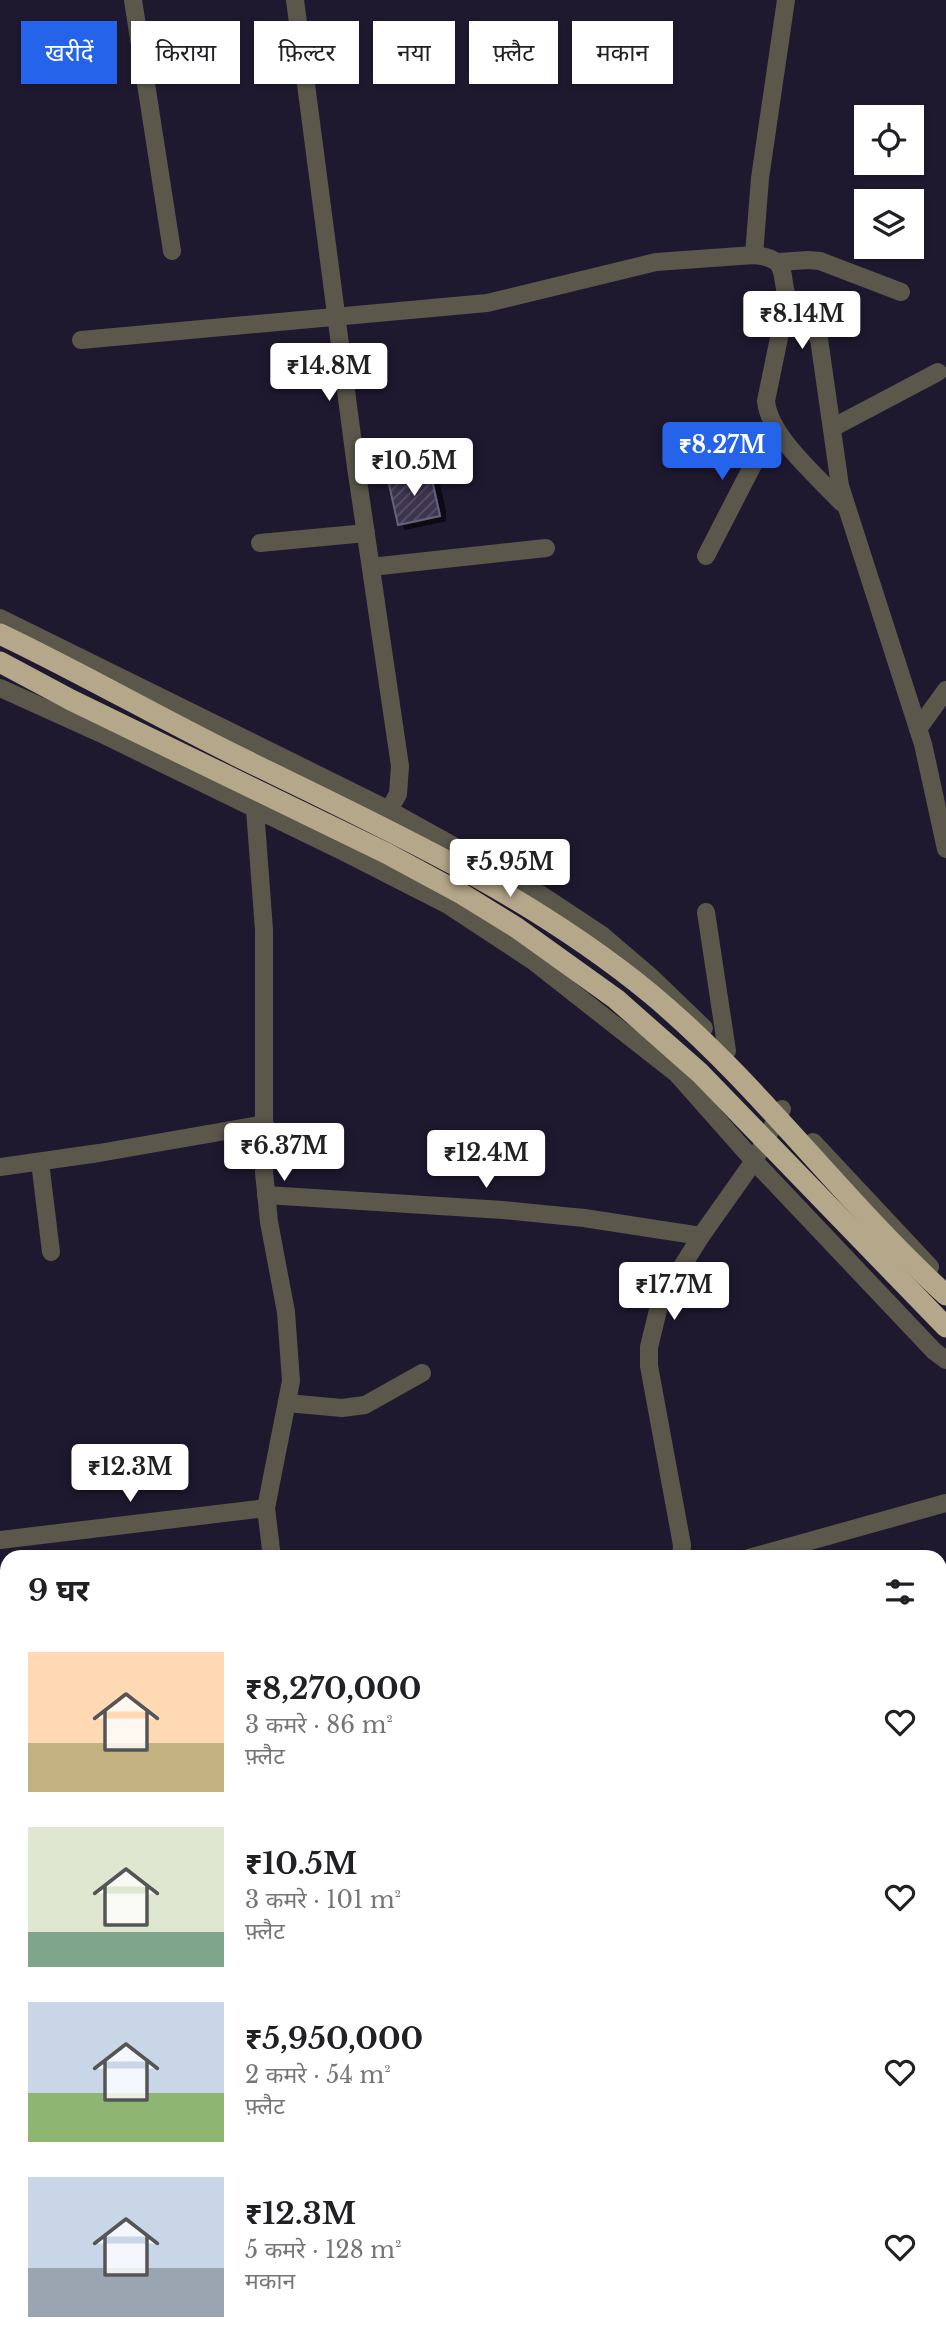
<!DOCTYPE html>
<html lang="hi">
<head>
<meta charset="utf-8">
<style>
  :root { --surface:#fff; --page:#f6f6f6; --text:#202124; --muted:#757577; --accent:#2563eb }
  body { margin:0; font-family:"Libre Baskerville","Noto Sans Devanagari",serif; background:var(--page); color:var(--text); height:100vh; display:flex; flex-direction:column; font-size:26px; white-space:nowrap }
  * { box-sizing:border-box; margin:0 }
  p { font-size:23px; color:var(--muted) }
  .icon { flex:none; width:38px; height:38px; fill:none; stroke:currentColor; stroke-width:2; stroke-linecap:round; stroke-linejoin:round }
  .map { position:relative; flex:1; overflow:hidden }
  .sheet { position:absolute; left:0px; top:1550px; width:947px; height:800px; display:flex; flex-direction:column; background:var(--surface); border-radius:21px 21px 0 0; box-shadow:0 2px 5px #0004 }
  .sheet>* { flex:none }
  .hud { position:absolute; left:21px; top:21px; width:905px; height:63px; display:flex; gap:14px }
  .buttons { position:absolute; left:854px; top:105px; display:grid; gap:14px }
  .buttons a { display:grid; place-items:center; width:70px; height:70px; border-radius:0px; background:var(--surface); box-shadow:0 2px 5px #0004; font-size:35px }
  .price { position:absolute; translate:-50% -60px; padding:0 16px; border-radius:7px; background:#fff; color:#222; font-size:23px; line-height:46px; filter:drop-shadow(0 2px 4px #0008) }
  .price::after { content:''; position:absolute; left:50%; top:42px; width:21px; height:16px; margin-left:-10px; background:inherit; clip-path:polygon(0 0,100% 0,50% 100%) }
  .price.active { background:var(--accent); color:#fff }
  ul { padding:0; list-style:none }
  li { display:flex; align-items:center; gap:21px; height:175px; padding:0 28px }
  li span { display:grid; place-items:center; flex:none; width:196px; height:140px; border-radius:0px; color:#555 }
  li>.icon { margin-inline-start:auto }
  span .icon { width:84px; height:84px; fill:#fffc; stroke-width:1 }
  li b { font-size:30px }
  h2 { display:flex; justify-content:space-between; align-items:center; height:84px; padding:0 28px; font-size:30px }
  .tag { padding:0 24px; border-radius:0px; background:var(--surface); box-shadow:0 2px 5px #0004; font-size:24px; line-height:63px }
  .tag.active { background:var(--accent); color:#fff }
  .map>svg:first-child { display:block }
  .building { fill:url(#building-hatch); stroke:#67607c; stroke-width:2; filter:url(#shadow) }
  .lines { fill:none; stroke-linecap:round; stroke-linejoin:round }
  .minor { stroke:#5c574b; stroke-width:18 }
  .highway { stroke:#b5a78a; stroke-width:21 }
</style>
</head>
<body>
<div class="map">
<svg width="946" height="2349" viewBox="0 0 946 2349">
  <defs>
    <pattern id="building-hatch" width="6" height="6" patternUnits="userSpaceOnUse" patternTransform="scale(1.75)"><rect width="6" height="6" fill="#3d3650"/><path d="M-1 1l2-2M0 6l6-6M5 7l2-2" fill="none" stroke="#59536a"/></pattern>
    <filter id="shadow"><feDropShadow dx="7" dy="4" stdDeviation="0" flood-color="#0009"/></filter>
  </defs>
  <rect width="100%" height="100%" fill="#1f1930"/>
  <!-- building -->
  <polygon class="building" points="430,471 440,516 398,525 388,480"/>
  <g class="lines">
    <!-- minor -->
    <g class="minor">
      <polyline points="133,0 172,251"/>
      <polyline points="295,0 356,467 400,766 398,794 389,810"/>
      <polyline points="754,255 760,178 786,0"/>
      <polyline points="779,262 808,260 820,261 901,292"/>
      <path d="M787,299L766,401C769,436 818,477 842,503"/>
      <path d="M81,340L487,303L656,262L754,255C795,259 776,280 791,306C799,320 811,323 819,339L840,486L923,744L946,849"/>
      <polyline points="832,428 938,372"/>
      <polyline points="260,543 366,533"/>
      <polyline points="706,556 773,426"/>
      <polyline points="371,567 546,548"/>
      <polyline points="0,618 389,810 540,894 602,935 650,976 704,1028"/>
      <polyline points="0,688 102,734 344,852 448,905 533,961 677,1074 754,1161 934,1351 946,1360"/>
      <polyline points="918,729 946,690"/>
      <polyline points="255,809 264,930 264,1172 269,1222 286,1312 291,1381 266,1508 272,1558"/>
      <polyline points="706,912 727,1051"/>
      <polyline points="813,1142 930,1267"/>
      <polyline points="40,1162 51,1252"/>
      <polyline points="0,1167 99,1153 265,1124"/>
      <polyline points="266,1195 503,1210 584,1218 701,1236"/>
      <polyline points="287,1403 342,1408 365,1405 422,1373"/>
      <polyline points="0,1540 266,1508"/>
      <polyline points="681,1558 682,1545 649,1366 649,1347 660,1302 701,1236 754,1161 782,1109"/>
      <polyline points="749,1558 946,1503"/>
      <polyline points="0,1817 7,1822"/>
      <polyline points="940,1900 946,1899"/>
      <polyline points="0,2155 7,2153"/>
      <polyline points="619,2343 621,2349"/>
      <polyline points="934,2343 934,2349"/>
    </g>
    <!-- highway -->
    <g class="highway">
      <path d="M0,634C80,672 156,716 235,755C379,826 526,891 651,994C759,1084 842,1200 946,1295"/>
      <polyline points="0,662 71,700 386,853 462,894 517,928 616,999 700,1073 946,1327"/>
    </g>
  </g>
</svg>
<div class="buttons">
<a><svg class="icon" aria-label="locate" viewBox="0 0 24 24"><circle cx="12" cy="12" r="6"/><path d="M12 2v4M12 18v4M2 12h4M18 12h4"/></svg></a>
<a><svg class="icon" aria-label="layers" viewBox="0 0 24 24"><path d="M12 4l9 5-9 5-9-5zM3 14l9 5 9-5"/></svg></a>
</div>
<b class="price" style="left:802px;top:351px">₹8.14M</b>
<b class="price" style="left:329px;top:403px">₹14.8M</b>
<b class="price active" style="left:722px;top:482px">₹8.27M</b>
<b class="price" style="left:414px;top:498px">₹10.5M</b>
<b class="price" style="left:510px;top:899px">₹5.95M</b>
<b class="price" style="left:284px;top:1183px">₹6.37M</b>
<b class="price" style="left:486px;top:1190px">₹12.4M</b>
<b class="price" style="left:674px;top:1322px">₹17.7M</b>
<b class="price" style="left:130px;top:1504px">₹12.3M</b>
<div class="hud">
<a class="tag active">खरीदें</a>
<a class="tag">किराया</a>
<a class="tag">फ़िल्टर</a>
<a class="tag">नया</a>
<a class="tag">फ़्लैट</a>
<a class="tag">मकान</a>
</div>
<section class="sheet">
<h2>9 घर<svg class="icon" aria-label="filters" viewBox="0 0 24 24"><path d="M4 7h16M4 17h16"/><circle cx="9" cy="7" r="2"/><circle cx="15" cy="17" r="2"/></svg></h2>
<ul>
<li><span style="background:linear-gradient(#ffd9b3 65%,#c2b280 0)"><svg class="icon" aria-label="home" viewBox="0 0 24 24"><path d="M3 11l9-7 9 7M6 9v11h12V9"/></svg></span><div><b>₹8,270,000</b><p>3 कमरे · 86 m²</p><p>फ़्लैट</p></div><svg class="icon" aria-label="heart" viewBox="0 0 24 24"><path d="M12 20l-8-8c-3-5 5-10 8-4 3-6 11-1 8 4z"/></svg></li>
<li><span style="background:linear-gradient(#dfe7d0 75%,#7fa58c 0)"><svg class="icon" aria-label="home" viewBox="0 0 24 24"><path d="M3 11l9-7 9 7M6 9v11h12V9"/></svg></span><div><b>₹10.5M</b><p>3 कमरे · 101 m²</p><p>फ़्लैट</p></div><svg class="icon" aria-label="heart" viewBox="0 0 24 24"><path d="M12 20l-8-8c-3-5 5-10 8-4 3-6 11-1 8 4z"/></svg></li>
<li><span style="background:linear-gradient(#c9d6e8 65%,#8fb573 0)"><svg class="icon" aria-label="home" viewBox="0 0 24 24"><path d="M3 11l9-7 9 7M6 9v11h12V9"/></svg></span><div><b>₹5,950,000</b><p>2 कमरे · 54 m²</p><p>फ़्लैट</p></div><svg class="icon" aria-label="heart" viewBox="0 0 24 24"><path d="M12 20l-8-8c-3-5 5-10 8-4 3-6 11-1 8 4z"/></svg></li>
<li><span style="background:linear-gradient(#c9d6e8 65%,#9aa5b1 0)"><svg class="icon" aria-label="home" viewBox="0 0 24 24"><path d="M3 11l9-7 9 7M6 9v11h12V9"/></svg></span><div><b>₹12.3M</b><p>5 कमरे · 128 m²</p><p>मकान</p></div><svg class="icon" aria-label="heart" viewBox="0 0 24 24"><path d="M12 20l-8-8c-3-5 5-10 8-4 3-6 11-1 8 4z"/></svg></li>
</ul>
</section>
</div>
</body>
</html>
